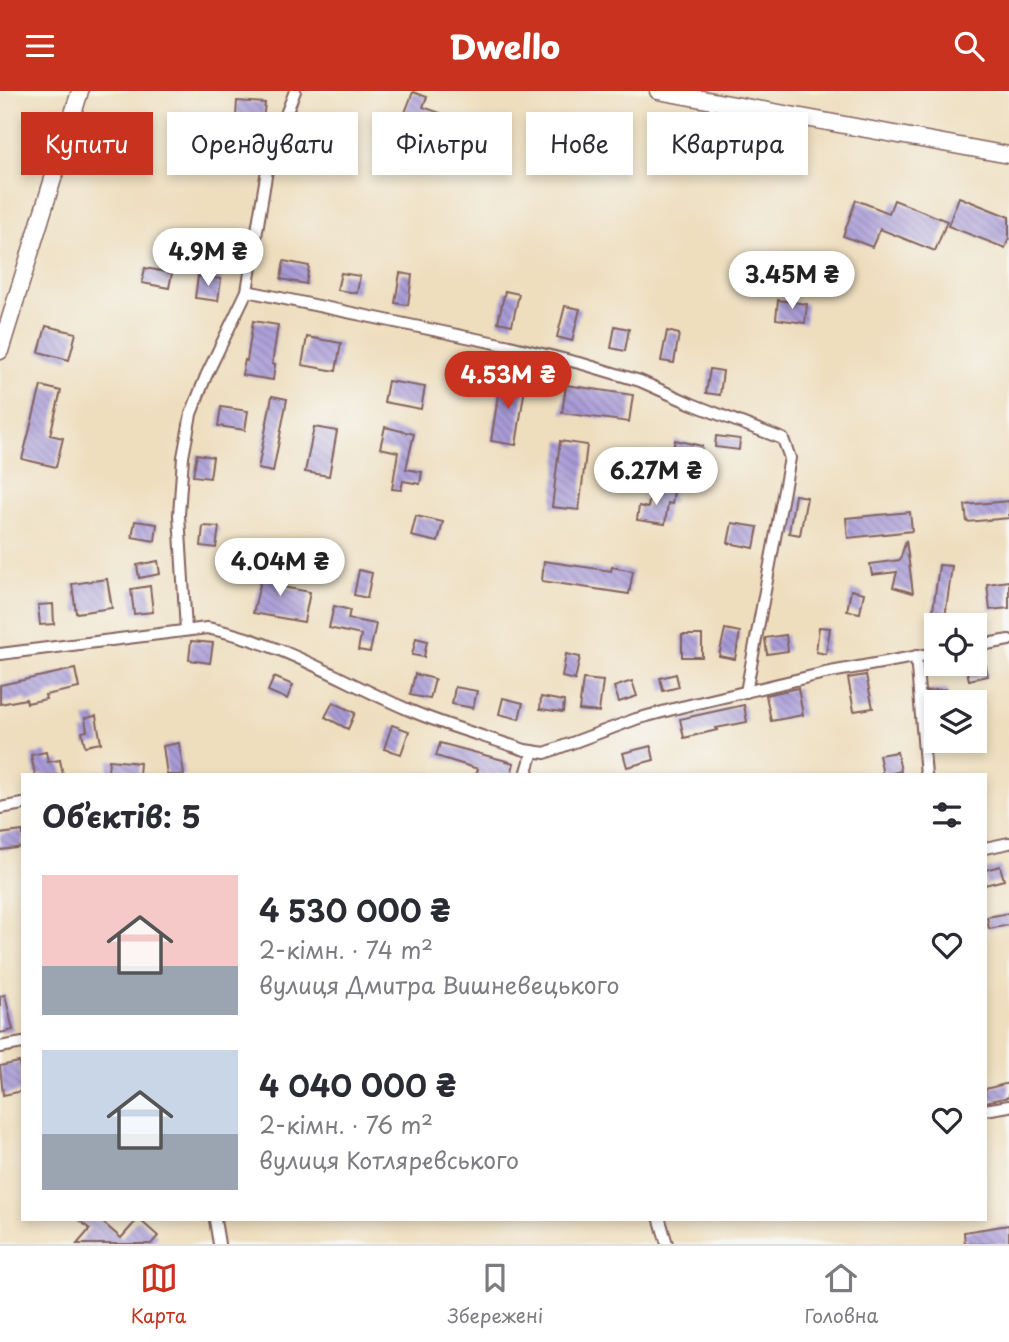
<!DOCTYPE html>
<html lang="uk">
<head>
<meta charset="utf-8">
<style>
  :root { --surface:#fff; --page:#f2f2f3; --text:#2b2b33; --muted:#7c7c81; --line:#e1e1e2; --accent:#c8321e }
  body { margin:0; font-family:"Playpen Sans",sans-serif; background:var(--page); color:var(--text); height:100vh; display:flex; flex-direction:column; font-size:26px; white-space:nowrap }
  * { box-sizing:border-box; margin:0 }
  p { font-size:23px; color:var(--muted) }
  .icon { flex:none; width:38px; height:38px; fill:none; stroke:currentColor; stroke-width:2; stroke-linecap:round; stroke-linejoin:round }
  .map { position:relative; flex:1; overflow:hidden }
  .side { position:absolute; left:21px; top:682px; width:966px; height:448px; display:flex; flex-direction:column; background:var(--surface); border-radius:0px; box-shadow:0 4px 10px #0003 }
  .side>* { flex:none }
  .guide { position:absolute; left:21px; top:21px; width:968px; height:63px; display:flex; gap:14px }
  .buttons { position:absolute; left:924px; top:522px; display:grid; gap:14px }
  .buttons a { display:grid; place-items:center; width:63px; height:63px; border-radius:0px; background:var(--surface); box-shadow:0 4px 10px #0003; font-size:35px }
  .price { position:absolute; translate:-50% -60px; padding:0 16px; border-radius:24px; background:#fff; color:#222; font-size:23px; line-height:46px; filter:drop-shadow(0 2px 4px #0008) }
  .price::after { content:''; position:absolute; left:50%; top:42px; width:21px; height:16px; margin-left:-10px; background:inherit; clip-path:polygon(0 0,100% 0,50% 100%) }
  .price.current { background:var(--accent); color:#fff }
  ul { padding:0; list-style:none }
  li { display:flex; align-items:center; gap:21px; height:175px; padding:0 21px }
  li span { display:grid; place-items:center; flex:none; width:196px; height:140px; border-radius:0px; color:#555 }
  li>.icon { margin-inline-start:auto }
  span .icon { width:84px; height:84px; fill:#fffc; stroke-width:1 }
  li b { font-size:30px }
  h2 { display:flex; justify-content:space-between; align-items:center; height:84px; padding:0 21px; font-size:30px }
  .pill { padding:0 24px; border-radius:0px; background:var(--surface); box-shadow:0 4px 10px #0003; font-size:24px; line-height:63px }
  .pill.current { background:var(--accent); color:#fff }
  header { display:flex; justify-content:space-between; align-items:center; height:91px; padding:0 21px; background:var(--accent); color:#fff; font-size:32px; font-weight:800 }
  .dock { display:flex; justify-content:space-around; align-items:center; height:98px; border-top:2px solid var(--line); background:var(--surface); font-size:19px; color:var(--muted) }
  .dock a { display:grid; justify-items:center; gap:4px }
  .dock .current { color:var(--accent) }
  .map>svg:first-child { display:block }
  .building { fill:url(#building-back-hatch) }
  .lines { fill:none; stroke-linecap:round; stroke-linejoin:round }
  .minor-casing { stroke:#83625e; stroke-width:14 }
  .secondary-casing { stroke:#83625e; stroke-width:19 }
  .minor { stroke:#fff; stroke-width:10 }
  .secondary { stroke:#fff; stroke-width:16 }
</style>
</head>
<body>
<header><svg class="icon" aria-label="menu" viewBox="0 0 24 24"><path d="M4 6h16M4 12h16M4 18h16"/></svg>Dwello<svg class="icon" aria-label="search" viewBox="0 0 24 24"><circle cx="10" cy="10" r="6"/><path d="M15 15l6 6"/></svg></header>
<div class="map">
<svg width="1009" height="1153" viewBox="0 0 1009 1153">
  <defs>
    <pattern id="building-back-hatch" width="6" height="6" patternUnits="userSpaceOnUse" patternTransform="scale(1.75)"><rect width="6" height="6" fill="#a89bd7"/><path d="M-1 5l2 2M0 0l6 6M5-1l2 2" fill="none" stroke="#8b7eaf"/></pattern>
  </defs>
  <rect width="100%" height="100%" fill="#f6f6f2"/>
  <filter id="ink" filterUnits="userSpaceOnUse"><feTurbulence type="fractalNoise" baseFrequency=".0143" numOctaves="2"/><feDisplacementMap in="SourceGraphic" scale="14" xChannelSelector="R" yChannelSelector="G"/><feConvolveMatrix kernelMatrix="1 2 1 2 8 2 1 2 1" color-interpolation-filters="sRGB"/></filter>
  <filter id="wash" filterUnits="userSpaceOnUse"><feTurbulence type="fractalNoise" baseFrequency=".00686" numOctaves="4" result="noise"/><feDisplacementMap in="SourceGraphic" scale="28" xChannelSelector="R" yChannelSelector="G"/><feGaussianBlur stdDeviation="1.57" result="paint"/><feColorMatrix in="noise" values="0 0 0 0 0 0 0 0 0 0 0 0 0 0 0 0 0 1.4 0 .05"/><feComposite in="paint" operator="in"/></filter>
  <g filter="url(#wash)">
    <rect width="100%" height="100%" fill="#eedebe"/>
    <g id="blocks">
      <!-- building -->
      <g class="building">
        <polygon points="413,1 427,6 423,16 443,23 436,39 429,36 422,55 396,45"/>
        <polygon points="237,10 265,12 263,29 236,26"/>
        <polygon points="959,106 1009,126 1009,147 1005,157 948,135"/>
        <polygon points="856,109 889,122 894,109 947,130 935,160 880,138 872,156 843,145"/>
        <polygon points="284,170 309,175 306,193 281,188"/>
        <polygon points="145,177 172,182 169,197 142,192"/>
        <polygon points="341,182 360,185 357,202 337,199"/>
        <polygon points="400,182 412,184 408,214 395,212"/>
        <polygon points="198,185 221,188 218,210 195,207"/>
        <polygon points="505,200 519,203 512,234 498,231"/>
        <polygon points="778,209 807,213 805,232 776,228"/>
        <polygon points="565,215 580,218 572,250 557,246"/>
        <polygon points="253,230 278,234 272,273 275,274 273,289 242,284 245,269 247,270"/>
        <polygon points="46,235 76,242 69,269 39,261"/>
        <polygon points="615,235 629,238 625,260 611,257"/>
        <polygon points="667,240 679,243 674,272 661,270"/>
        <polygon points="307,246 341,252 336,280 302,274"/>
        <polygon points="710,278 723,280 720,304 706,302"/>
        <polygon points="501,286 526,290 516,354 491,350"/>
        <polygon points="388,290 425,296 421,318 384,311"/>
        <polygon points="566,294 633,304 629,331 562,322"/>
        <polygon points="41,295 61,300 50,344 63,347 56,376 22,368"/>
        <polygon points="272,305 287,308 273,381 258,378"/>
        <polygon points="221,316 248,320 245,339 218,335"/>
        <polygon points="314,336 337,340 329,385 305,381"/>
        <polygon points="385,336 414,343 406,378 422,381 420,393 403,390 401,399 392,398 398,361 380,357"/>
        <polygon points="716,345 740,348 739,359 715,356"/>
        <polygon points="675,349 702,355 696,382 669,376"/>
        <polygon points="560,350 587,354 579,419 552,416"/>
        <polygon points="197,363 213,366 210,387 193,385"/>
        <polygon points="651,397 674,401 672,413 668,412 665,433 637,429 639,415 648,417"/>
        <polygon points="795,404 807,406 800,444 789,442"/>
        <polygon points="1009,410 1009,427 967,431 965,414"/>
        <polygon points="910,421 912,440 848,447 846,427"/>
        <polygon points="416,425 443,431 438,451 411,445"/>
        <polygon points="135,430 157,433 155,450 132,446"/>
        <polygon points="732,432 758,436 754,457 728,452"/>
        <polygon points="203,435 219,436 216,457 201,455"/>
        <polygon points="906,449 910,479 913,502 893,496 897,481 872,484 870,473 900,469"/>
        <polygon points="158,470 160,483 139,487 137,474"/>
        <polygon points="544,470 611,480 612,476 633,480 629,503 542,490"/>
        <polygon points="939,474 952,475 944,534 931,534"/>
        <polygon points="264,477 284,480 282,496 310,501 304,531 253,522"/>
        <polygon points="359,479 372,482 367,507 354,504"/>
        <polygon points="107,488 112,517 76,522 72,493"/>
        <polygon points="1009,490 1009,517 990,519 987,493"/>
        <polygon points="150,495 153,521 134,523 131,498"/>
        <polygon points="851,499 864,502 860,522 847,520"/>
        <polygon points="53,513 54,533 40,534 38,514"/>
        <polygon points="334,515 350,519 348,528 376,533 370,561 358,559 361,544 329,537"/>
        <polygon points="819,536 830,537 826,563 816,561"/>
        <polygon points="725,538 740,541 735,568 719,565"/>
        <rect x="682" y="544" width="20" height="22"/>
        <polygon points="786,544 788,560 767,563 765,547"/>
        <polygon points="416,547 427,550 424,566 412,564"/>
        <polygon points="191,550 213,552 210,572 189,569"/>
        <polygon points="566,563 580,566 575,589 562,586"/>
        <polygon points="984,567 988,585 969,589 965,572 975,572 975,569"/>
        <polygon points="75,578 79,597 45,604 46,608 27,612 26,608 0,613 0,594"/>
        <polygon points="415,583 435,588 430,608 410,604"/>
        <polygon points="676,583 679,596 663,600 660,587"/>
        <polygon points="866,584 873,617 854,620 848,587"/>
        <polygon points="274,586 293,594 287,608 268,600"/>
        <polygon points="583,588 603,590 599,621 579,619"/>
        <polygon points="632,590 637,605 619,611 614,596"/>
        <polygon points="455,596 477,600 473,617 452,613"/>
        <polygon points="798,597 803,624 771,630 766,604"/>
        <polygon points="947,598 948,611 928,611 927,600"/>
        <polygon points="541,606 564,610 563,621 540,618"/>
        <polygon points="503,607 523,612 519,628 499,623"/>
        <polygon points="333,611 355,622 348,638 325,626"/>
        <polygon points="744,614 747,631 716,637 717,639 684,647 680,628"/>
        <polygon points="96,625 101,652 85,655 82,641 87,640 85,627"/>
        <polygon points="392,634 409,640 401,663 384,658"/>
        <polygon points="179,652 184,684 167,684 163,655"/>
        <polygon points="440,652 514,672 511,684 476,684 478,678 436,665"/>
        <polygon points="651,655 654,669 627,676 623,662"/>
        <polygon points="46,661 48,671 60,669 63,684 35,684 31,664"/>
        <polygon points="897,661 901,680 883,684 879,664"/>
        <polygon points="109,669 140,672 139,684 108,682"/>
        <polygon points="23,740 23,756 0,759 0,743"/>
        <polygon points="1000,775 1004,789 985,794 985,779"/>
        <polygon points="1009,822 1009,834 989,838 987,826"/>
        <polygon points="5,904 13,939 0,942 0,905"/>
        <polygon points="19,971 23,1000 3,1004 0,975"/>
        <polygon points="1009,992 1009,1006 985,1011 985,998"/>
        <polygon points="79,1129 100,1129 121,1147 137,1129 140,1129 158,1145 151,1153 77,1153 90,1138"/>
        <polygon points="1009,1134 1009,1153 965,1153 964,1141"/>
      </g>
    </g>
  </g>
  <g filter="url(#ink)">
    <use href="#blocks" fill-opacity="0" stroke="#83625e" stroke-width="2"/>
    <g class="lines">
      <!-- minor casing -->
      <g class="minor-casing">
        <g id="minor">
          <polyline points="247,200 510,255 583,273 640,290 692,313 783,348 790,367 746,601"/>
          <polyline points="186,539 179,424 183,366 191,323 206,285 247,200 269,67 295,0"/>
          <polyline points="975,555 1009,549"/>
          <path d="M0,563L207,537C281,551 341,590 409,619C446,635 487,646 525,659L545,662L636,628L681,616L825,582L936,562"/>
          <polyline points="916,565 926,684"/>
          <polyline points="526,684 533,660"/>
          <polyline points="0,717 23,713"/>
          <polyline points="985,757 1009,752"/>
          <polyline points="0,956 23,952"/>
          <polyline points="985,1019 1009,1015"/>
          <polyline points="215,1129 219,1153"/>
          <polyline points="660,1129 667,1153"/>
        </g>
      </g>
      <!-- secondary casing -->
      <g class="secondary-casing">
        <g id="secondary">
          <polyline points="658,0 1009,64"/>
          <polyline points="0,260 80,0"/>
        </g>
      </g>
      <!-- minor -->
      <use href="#minor" class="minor"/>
      <!-- secondary -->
      <use href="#secondary" class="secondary"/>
    </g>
  </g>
</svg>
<div class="buttons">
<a><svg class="icon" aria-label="locate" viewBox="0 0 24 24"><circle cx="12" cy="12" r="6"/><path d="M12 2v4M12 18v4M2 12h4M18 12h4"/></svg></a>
<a><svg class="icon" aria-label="layers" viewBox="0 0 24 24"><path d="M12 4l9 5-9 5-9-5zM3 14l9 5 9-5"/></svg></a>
</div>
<b class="price" style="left:208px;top:197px">4.9M ₴</b>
<b class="price" style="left:792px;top:220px">3.45M ₴</b>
<b class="price current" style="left:508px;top:320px">4.53M ₴</b>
<b class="price" style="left:656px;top:416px">6.27M ₴</b>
<b class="price" style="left:280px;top:507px">4.04M ₴</b>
<div class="guide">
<a class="pill current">Купити</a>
<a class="pill">Орендувати</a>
<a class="pill">Фільтри</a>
<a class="pill">Нове</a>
<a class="pill">Квартира</a>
</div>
<section class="side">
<h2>Об’єктів: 5<svg class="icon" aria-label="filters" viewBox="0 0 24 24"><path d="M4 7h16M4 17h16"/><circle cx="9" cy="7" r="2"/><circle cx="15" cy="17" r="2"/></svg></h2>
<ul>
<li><span style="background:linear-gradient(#f6c9c9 65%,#9aa5b1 0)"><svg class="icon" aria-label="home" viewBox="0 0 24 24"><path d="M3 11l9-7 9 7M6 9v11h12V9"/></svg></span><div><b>4 530 000 ₴</b><p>2-кімн. · 74 m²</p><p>вулиця Дмитра Вишневецького</p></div><svg class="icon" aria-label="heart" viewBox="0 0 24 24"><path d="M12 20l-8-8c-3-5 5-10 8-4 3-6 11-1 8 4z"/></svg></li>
<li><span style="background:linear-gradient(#c9d6e8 60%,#9aa5b1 0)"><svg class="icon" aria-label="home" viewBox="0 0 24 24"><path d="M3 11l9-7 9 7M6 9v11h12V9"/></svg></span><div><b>4 040 000 ₴</b><p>2-кімн. · 76 m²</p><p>вулиця Котляревського</p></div><svg class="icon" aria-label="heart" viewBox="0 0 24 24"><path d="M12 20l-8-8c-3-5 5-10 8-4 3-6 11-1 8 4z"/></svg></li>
</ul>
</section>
</div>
<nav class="dock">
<a class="current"><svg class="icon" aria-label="map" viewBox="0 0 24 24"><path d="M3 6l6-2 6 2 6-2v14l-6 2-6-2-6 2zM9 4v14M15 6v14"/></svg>Карта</a>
<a><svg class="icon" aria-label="saved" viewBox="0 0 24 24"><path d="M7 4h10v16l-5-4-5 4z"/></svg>Збережені</a>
<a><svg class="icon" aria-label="home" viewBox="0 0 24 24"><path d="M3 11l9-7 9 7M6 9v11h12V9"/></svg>Головна</a>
</nav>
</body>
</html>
